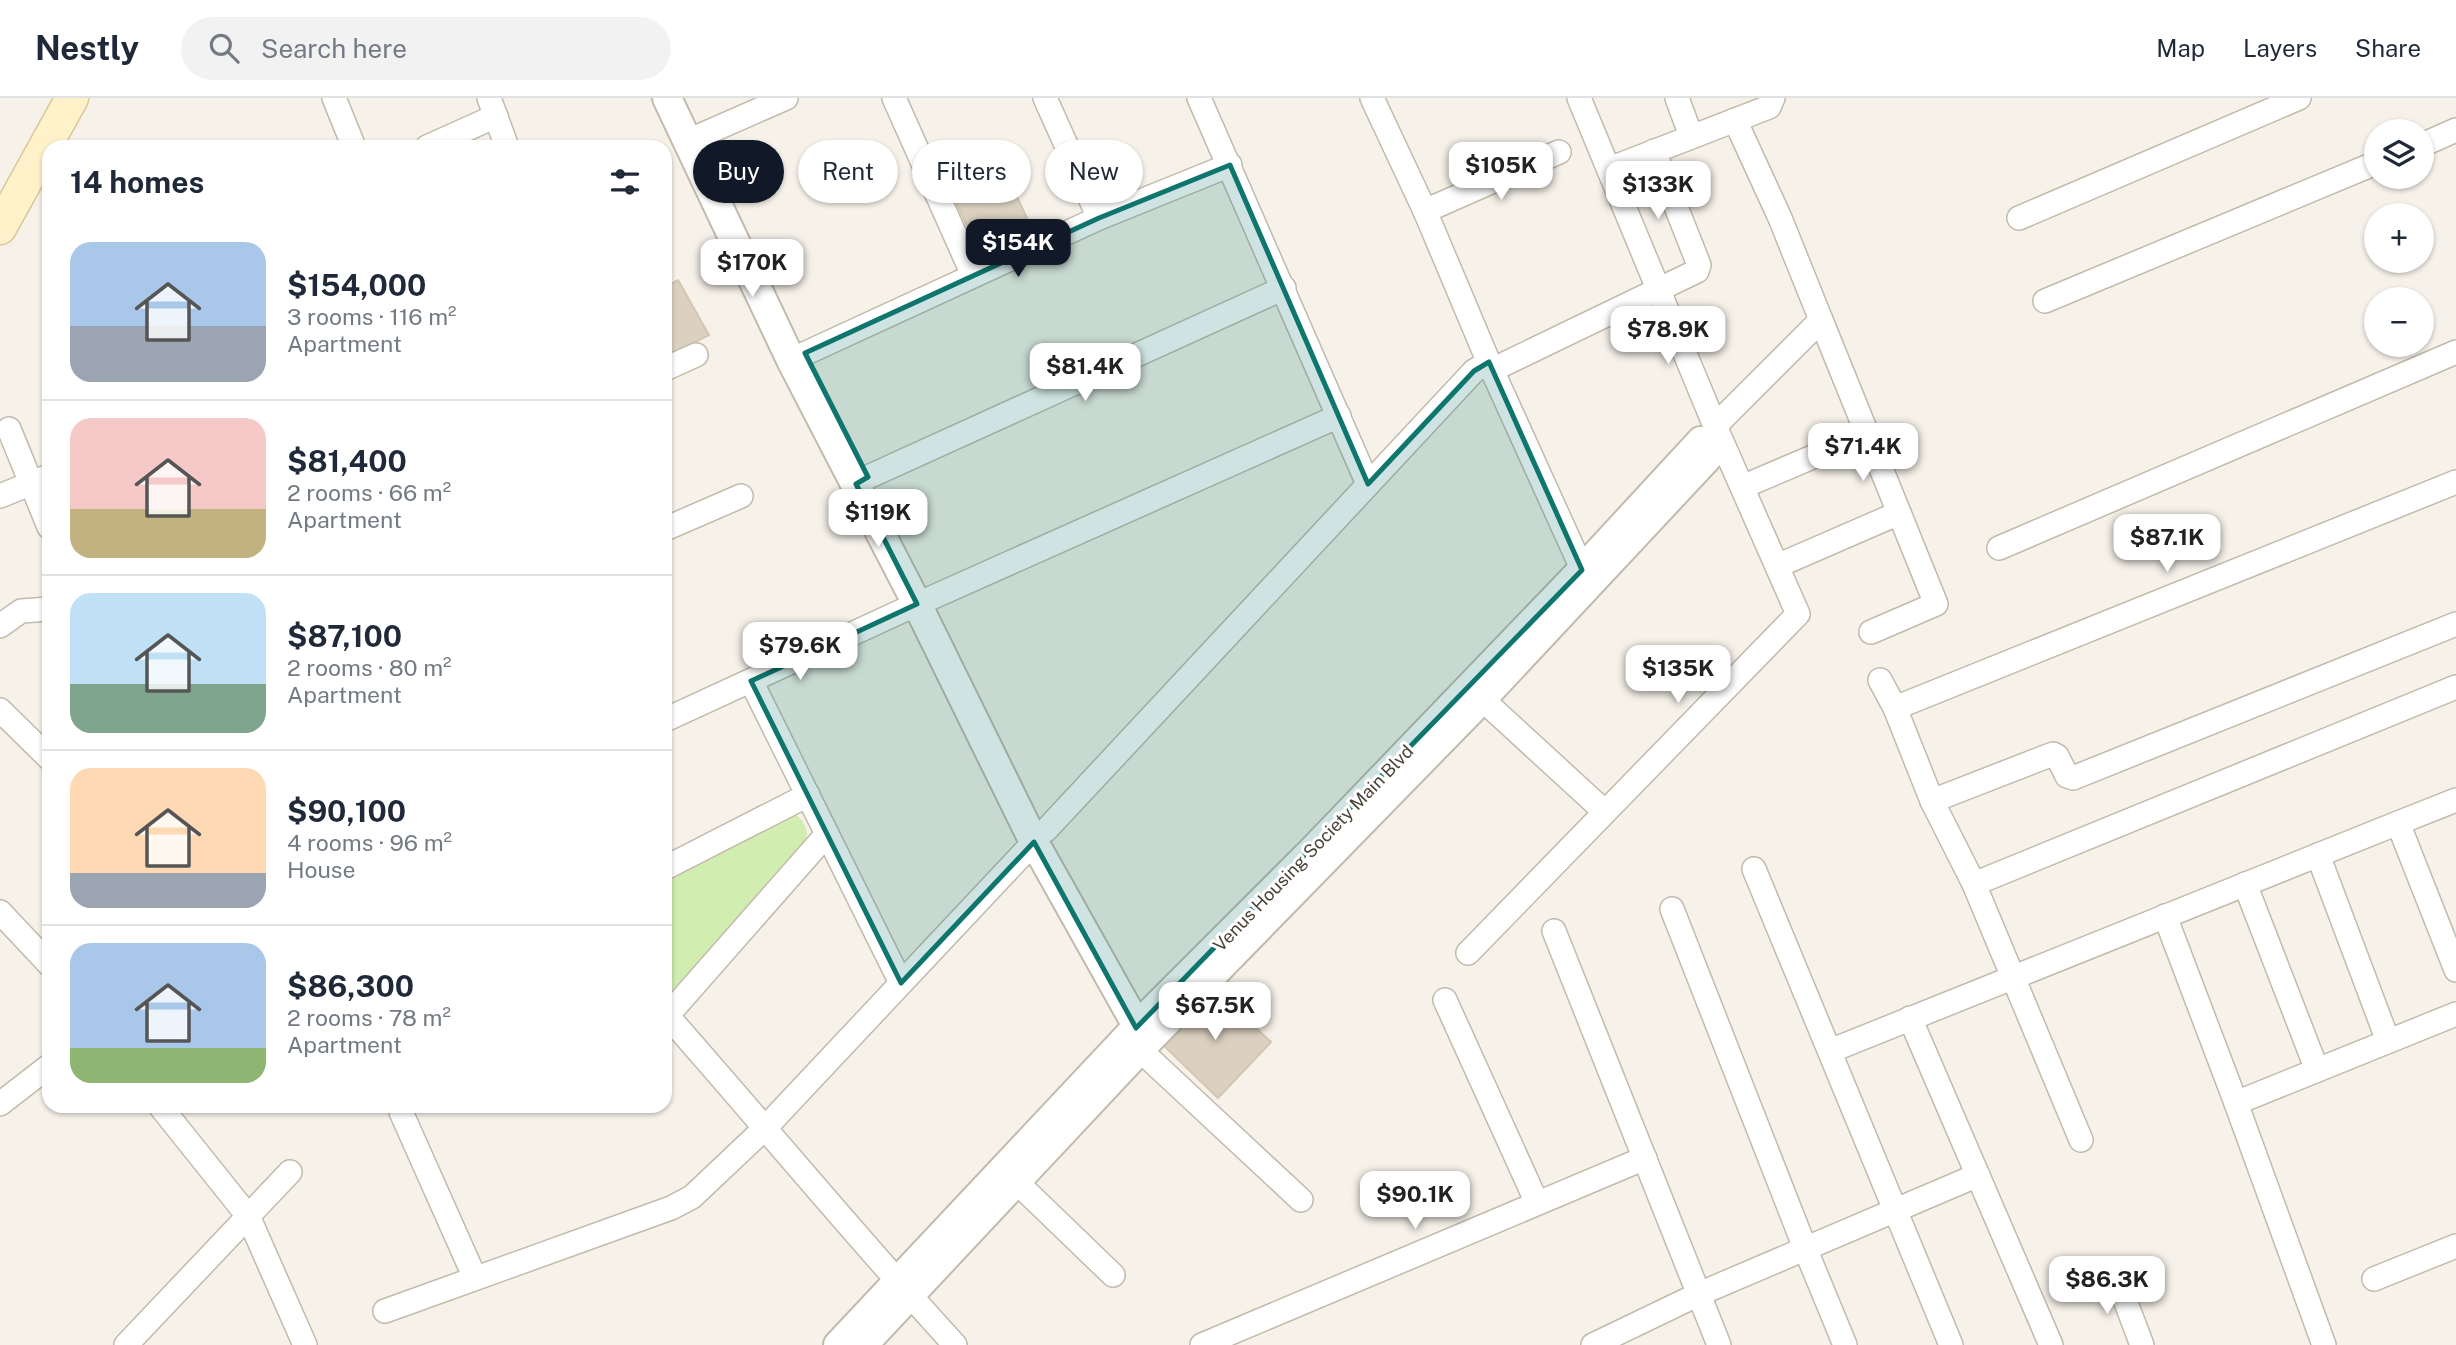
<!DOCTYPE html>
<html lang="en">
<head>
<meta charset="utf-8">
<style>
  :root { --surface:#fff; --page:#f2f2f3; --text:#1f2937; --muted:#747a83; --line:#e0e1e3; --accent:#111827 }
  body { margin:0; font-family:"Public Sans",sans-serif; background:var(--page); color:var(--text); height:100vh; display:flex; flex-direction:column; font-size:26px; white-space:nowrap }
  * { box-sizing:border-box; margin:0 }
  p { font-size:23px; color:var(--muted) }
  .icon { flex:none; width:38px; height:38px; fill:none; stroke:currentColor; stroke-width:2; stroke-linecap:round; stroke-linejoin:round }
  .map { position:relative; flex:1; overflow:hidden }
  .drawer { position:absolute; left:42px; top:42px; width:630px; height:973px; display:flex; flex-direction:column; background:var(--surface); border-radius:21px; box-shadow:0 2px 5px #0004 }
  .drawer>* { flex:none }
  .hud { position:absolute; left:693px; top:42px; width:665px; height:63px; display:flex; gap:14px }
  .buttons { position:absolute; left:2364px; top:21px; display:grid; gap:14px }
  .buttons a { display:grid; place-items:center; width:70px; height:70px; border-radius:50%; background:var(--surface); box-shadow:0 2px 5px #0004; font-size:35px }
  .price { position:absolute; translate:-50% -60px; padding:0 16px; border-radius:14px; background:#fff; color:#222; font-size:23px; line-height:46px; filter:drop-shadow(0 2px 4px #0008) }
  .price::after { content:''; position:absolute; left:50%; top:42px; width:21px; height:16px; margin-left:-10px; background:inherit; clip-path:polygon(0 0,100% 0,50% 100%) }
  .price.on { background:var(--accent); color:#fff }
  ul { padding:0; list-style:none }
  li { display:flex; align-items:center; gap:21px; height:175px; padding:0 28px }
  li+li { border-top:2px solid var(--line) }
  li span { display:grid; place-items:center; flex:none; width:196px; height:140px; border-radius:21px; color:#555 }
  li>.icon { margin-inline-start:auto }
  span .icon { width:84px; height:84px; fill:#fffc; stroke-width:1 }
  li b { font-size:30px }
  h2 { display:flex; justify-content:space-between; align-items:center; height:84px; padding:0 28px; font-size:30px }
  .pill { padding:0 24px; border-radius:32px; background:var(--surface); box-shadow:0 2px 5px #0004; font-size:24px; line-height:63px }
  .pill.on { background:var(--accent); color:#fff }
  header { display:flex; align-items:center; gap:42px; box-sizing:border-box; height:98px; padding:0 35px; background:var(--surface); border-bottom:2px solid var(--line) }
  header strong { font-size:33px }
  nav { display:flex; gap:38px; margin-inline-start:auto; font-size:24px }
  .search { width:490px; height:63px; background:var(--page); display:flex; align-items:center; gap:18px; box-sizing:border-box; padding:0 24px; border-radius:38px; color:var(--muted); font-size:26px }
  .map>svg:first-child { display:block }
  .green { fill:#d2edb0 }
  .building { fill:#dcd1c1; stroke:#d4c6b1; stroke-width:2 }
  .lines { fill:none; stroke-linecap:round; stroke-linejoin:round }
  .minor-casing { stroke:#c2baab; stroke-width:26 }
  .tertiary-casing { stroke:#c2baab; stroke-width:32 }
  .secondary-casing { stroke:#d9c797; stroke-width:35 }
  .minor { stroke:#fff; stroke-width:23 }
  .tertiary { stroke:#fff; stroke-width:28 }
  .secondary { stroke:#fff2cb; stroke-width:32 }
  .marked { fill:#0f766e; fill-opacity:0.2; stroke:#0f766e; stroke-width:5; stroke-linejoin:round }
  .labels { text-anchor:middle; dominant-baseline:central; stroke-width:6; stroke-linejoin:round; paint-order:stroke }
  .street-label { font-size:18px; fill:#4b4337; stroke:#fff }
</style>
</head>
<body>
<header>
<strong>Nestly</strong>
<div class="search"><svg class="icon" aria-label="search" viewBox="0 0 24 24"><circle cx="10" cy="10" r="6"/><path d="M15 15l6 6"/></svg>Search here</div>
<nav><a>Map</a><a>Layers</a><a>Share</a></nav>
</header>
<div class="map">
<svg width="2456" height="1247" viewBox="0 0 2456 1247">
  <rect width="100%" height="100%" fill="#f6f2ea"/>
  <!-- green -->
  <path class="green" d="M791,713C805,723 810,731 805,748L667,898L665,896V781Z"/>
  <!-- building -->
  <g class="building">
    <polygon points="1006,75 1032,131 980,156 954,100"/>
    <polygon points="678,182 709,237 667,258 665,255 665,189"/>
    <polygon points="1211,889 1271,944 1218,1000 1160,944"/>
  </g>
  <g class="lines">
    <!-- minor casing -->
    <g class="minor-casing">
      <g id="minor">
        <polyline points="334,0 354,49"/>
        <polyline points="489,0 507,49"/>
        <polyline points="894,0 973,177"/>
        <polyline points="1045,0 1099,120"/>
        <polyline points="1199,0 1368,386"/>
        <polyline points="1372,0 1425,113 1492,272 1589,486"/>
        <polyline points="1677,0 1691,38"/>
        <polyline points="688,43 786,0"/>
        <polyline points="2422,47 2456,32"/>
        <polyline points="427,49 496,18"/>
        <polyline points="1609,71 1769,9 1773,0"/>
        <polyline points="1425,113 1559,54"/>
        <polyline points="2019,120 2299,0"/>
        <polyline points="2045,203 2376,65"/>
        <polyline points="1821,222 1936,506 1871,534"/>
        <polyline points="791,262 1099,120 1230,67"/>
        <polyline points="665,271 696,257"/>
        <polyline points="1492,272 1697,173 1699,167 1654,53"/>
        <polyline points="1715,328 1821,222 1780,120 1735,22"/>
        <polyline points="9,331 49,429"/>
        <polyline points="868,379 1284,190"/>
        <polyline points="1742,389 1867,336"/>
        <polyline points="0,398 49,378"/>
        <polyline points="665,431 741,398"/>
        <polyline points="1999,450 2456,254"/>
        <polyline points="1777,468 1899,415"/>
        <polyline points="931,500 1339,318"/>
        <polyline points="0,528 21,513 49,511"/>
        <polyline points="1880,582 1895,610 1932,703 1974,786 2081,1042"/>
        <polyline points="751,583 901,885"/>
        <polyline points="1471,591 1605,714"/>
        <polyline points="1895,610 2456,384"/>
        <polyline points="0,612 49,660"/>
        <polyline points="665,622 917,506"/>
        <polyline points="2456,702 2398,725 2456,872"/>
        <polyline points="1932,703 2053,656 2057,658 2067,678 2073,680 2456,526"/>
        <polyline points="1046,732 1474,273 1489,264"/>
        <polyline points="2318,757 2388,943"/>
        <polyline points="665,770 808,697"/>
        <polyline points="1754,771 1951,1247"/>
        <polyline points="1974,786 2456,589"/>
        <polyline points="2245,786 2317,972"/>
        <polyline points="1672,811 1805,1150 1845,1247"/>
        <polyline points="0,814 49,866"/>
        <polyline points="2165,818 2236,1005"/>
        <polyline points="1554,833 1719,1247"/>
        <polyline points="1468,855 1798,516 1715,328 1579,0"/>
        <polyline points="1445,902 1537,1105"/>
        <path d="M665,915C762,1025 856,1139 955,1247"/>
        <polyline points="667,918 827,736"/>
        <polyline points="1910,920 2051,1247"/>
        <polyline points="1140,952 1301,1102"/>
        <polyline points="1830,953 2398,725"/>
        <polyline points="0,1006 49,968"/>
        <polyline points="160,1008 248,1118 305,1247"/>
        <polyline points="401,1008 401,1014 475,1180"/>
        <polyline points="1004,1072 1113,1177"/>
        <polyline points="2114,1173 2142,1247"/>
        <polyline points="2374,1181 2456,1148"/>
        <polyline points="385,1213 671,1110 692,1099 766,1029 1034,744"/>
        <polyline points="126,1247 290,1074"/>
        <polyline points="1202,1247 1645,1060"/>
        <polyline points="1593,1247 1699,1196 1978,1077"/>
        <polyline points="2324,1247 2236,1005 2456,916"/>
      </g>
    </g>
    <!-- tertiary casing -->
    <g class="tertiary-casing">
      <g id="tertiary">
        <polyline points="667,0 791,262 917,506 1034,744 1145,942"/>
        <polyline points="838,1247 1148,917 1312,753 1582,472 1701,343 1710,357 1482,601 1146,945 863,1247"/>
      </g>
    </g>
    <!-- secondary casing -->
    <g class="secondary-casing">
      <polyline id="secondary" points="0,130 72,0"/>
    </g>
    <!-- minor -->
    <use href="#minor" class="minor"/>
    <!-- tertiary -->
    <use href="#tertiary" class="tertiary"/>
    <!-- secondary -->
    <use href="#secondary" class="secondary"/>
  </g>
  <!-- marked area -->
  <path class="marked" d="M1230,67L1368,386L1474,273L1489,264L1582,472L1136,930L1034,744L901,885L751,583L917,506L856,386L868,379L805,255L1099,120Z"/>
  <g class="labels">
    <!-- street labels -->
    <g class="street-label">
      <text transform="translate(1313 750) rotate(-46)">Venus Housing Society Main Blvd</text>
    </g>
  </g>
</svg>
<div class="buttons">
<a><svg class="icon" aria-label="layers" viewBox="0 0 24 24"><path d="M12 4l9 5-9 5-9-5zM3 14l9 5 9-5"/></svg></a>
<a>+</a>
<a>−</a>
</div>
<b class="price" style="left:1501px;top:104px">$105K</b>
<b class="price" style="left:1658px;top:123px">$133K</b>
<b class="price on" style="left:1018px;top:181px">$154K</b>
<b class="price" style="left:752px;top:201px">$170K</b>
<b class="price" style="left:1668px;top:268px">$78.9K</b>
<b class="price" style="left:1085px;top:305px">$81.4K</b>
<b class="price" style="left:1863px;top:385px">$71.4K</b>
<b class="price" style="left:878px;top:451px">$119K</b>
<b class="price" style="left:2167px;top:476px">$87.1K</b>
<b class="price" style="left:800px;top:584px">$79.6K</b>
<b class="price" style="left:1678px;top:607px">$135K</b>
<b class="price" style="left:1215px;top:944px">$67.5K</b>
<b class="price" style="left:1415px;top:1133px">$90.1K</b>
<b class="price" style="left:2107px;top:1218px">$86.3K</b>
<div class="hud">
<a class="pill on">Buy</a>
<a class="pill">Rent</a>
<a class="pill">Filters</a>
<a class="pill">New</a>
</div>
<section class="drawer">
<h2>14 homes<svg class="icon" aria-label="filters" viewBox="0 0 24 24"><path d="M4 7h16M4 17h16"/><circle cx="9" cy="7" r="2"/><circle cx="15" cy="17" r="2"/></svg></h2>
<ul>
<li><span style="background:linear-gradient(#a9c7e8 60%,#9aa5b1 0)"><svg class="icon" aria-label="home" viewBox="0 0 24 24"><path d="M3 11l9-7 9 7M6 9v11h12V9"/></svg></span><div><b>$154,000</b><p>3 rooms · 116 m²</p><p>Apartment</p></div></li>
<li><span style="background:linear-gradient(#f6c9c9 65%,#c2b280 0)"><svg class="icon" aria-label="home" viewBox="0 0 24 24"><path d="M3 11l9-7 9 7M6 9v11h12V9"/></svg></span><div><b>$81,400</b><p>2 rooms · 66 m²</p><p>Apartment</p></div></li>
<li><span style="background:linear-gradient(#bfe0f5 65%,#7fa58c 0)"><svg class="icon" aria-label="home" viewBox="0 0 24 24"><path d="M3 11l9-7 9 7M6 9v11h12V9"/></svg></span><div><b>$87,100</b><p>2 rooms · 80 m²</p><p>Apartment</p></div></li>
<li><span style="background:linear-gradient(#ffd9b3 75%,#9aa5b1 0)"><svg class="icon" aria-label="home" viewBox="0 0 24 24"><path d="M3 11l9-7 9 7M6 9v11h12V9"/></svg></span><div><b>$90,100</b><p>4 rooms · 96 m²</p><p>House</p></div></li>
<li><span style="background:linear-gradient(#a9c7e8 75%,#8fb573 0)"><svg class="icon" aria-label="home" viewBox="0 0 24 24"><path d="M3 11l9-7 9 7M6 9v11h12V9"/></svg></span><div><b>$86,300</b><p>2 rooms · 78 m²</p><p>Apartment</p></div></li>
</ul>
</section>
</div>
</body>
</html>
